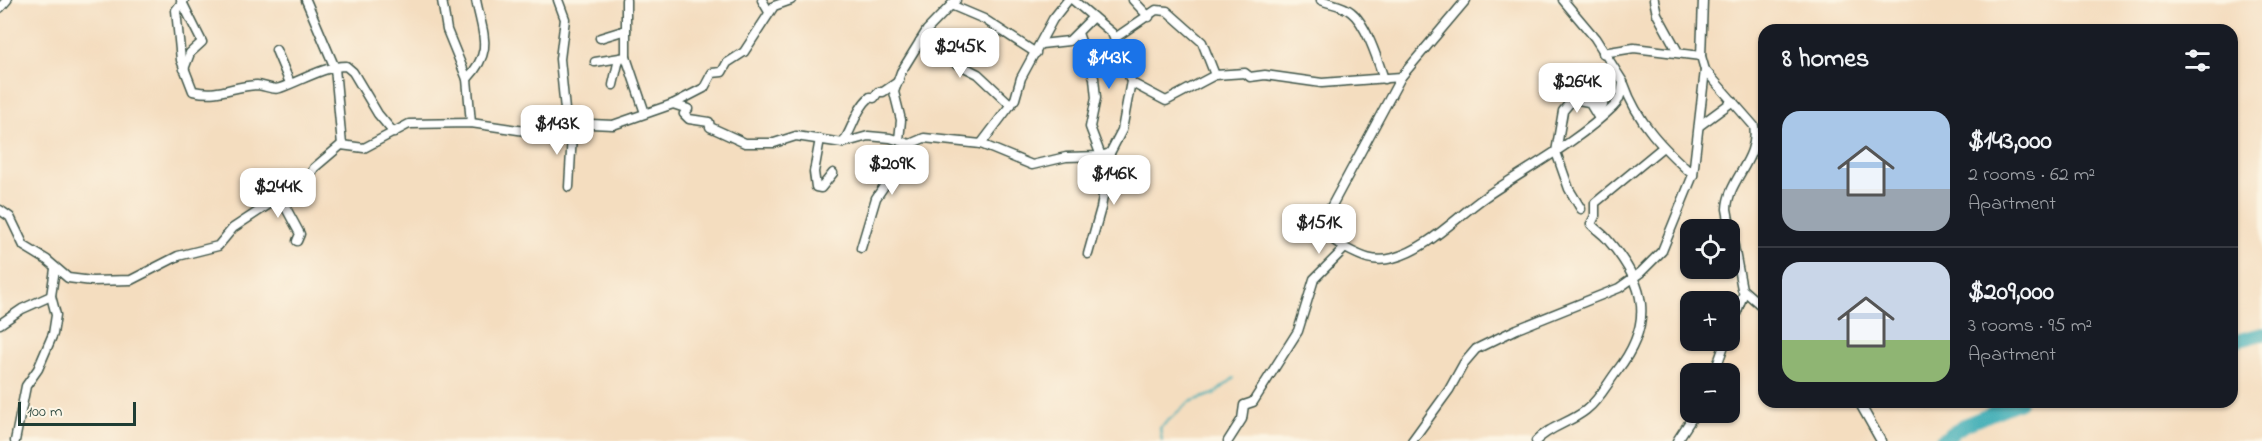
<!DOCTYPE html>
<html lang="en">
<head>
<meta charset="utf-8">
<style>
  :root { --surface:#171b24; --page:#242831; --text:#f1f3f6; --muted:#9ea1a6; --line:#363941; --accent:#1a73e8 }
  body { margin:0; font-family:"Indie Flower",sans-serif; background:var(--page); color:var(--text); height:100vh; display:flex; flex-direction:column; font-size:22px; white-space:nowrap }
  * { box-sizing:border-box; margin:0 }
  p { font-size:20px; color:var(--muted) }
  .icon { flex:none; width:33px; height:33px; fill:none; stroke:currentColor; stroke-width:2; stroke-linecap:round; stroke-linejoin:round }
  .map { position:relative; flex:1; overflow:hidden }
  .sheet { position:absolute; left:1758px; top:24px; width:480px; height:384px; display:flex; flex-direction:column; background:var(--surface); border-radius:18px; box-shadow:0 2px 4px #0004 }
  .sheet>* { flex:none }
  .tools { position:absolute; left:1680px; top:219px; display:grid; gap:12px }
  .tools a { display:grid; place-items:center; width:60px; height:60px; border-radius:12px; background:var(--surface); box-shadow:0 2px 4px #0004; font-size:30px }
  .scale { position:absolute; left:18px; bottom:15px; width:118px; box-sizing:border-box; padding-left:6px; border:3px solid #1f3d34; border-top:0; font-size:16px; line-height:21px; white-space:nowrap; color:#1f3d34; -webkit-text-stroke:4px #fcf5e5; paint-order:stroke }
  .price { position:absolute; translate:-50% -51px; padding:0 14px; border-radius:12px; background:#fff; color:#222; font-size:20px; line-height:39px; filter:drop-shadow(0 2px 3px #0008) }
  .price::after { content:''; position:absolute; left:50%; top:36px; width:18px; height:14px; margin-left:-9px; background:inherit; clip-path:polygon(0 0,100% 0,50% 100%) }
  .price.on { background:var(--accent); color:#fff }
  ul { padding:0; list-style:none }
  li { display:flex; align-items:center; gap:18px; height:150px; padding:0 24px }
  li+li { border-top:2px solid var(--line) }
  li span { display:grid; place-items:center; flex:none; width:168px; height:120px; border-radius:18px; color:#555 }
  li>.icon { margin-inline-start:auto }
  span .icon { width:72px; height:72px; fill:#fffc; stroke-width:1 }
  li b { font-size:26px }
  h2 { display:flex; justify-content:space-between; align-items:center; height:72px; padding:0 24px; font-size:26px }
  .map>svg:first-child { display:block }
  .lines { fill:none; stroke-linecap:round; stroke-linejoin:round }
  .stream { stroke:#3aacb5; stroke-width:2 }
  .river { stroke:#3aacb5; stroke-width:14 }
  .minor-casing { stroke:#3f5549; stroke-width:11 }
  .minor { stroke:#fff; stroke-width:8 }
</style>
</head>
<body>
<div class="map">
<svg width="2262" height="441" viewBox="0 0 2262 441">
  <rect width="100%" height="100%" fill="#fcf5e5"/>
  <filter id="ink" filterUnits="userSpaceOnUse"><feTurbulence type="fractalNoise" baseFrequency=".0167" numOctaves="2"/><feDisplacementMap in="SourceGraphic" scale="12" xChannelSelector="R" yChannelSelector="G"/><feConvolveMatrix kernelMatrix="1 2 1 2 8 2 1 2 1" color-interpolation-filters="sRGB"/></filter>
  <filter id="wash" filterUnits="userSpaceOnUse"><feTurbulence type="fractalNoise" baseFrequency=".008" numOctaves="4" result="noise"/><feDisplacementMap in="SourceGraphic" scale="24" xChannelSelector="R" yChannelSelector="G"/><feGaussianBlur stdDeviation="1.35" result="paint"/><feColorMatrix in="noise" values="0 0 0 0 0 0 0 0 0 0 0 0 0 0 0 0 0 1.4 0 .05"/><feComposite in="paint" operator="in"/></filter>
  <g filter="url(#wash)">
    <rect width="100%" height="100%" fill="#f4ddbf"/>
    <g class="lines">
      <!-- stream -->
      <polyline class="stream" points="1162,441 1160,428 1189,402 1214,394 1234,378"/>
      <!-- river -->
      <g class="river">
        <polyline points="2232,342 2262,334"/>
        <polyline points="1941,441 1964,425 2020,402"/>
      </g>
    </g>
  </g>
  <g filter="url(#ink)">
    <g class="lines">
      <!-- minor casing -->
      <g class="minor-casing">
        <g id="minor">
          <polyline points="181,0 202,42 190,53 184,69"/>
          <path d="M184,0L176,10L181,60L193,91C221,97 231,86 257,85C264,85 273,91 280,88C301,81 324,66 346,66L353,72L378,114L394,133"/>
          <polyline points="306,0 335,68 342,145"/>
          <polyline points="442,0 447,30 467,79 471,123"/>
          <polyline points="558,0 565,19 560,59 565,110 572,134 569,187"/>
          <polyline points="626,0 626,57 645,113"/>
          <polyline points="762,0 769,12"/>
          <polyline points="1133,0 1149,17"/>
          <path d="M1321,0C1330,4 1343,5 1351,12C1366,23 1378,61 1384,79"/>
          <polyline points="1654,0 1657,14 1678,52"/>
          <path d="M1703,0L1701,56L1705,70L1754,126C1760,159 1728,179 1727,209L1742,289L1764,308"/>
          <polyline points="951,5 984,19 1036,53"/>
          <polyline points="0,8 7,0"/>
          <polyline points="1078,33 1094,78 1096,98 1090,127 1101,156"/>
          <polyline points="600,38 626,30"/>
          <polyline points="1115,38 1156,10 1167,11 1202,42 1215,75"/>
          <polyline points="920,41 948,59 978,74 1011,105"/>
          <polyline points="1041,44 1069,41 1093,17"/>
          <polyline points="276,50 290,83"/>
          <polyline points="1603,53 1634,48 1701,56"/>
          <polyline points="595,62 626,57"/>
          <path d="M467,79C494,50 483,36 476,0"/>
          <polyline points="1132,83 1166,101 1215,75 1245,73 1250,77 1265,75 1322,83 1401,77 1466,0"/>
          <path d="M1624,84C1637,122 1663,148 1693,175"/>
          <polyline points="613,85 619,59"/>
          <polyline points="673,104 704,88 712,73 722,72 727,63 744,52 774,6 791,0"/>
          <polyline points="1699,126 1733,101"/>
          <polyline points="820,139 814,172 816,187 821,188 833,173"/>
          <polyline points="899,140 901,120 894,92 901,72 927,30 956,0"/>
          <path d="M843,143C853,128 856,109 870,97L874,98L878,92H883L899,81"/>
          <polyline points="981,144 1015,99 1021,78 1053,19 1068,0"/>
          <polyline points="280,197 300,234 297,241"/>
          <polyline points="1581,209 1569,189 1556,152 1563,111 1573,99 1589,102 1598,117 1603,105 1589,102"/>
          <polyline points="0,210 10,217 24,246 47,260 68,278 92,281 131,280 178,256 218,246 233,228 277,199 302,191 314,168 341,145 364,148 409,124 471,123 525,131 568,123 613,125 673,104 688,109 684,114 689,119 709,122 710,127 745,143 774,143 796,136 843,143 868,136 890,138 910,144 924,138 981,144 1032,165 1066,157 1101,156 1110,153 1122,130 1131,81 1112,33 1073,0"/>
          <polyline points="861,248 876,198 908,151 910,144"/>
          <path d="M1345,248C1362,257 1374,263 1393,258C1428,249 1455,218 1485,197C1527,168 1575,144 1613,107C1620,101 1622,91 1623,82L1595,38L1563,0"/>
          <polyline points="1088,254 1101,208 1110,153"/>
          <polyline points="0,324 22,309 51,296"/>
          <polyline points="1730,331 1744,292"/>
          <polyline points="1714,374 1726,340"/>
          <polyline points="1859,402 1881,441"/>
          <polyline points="15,441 26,386 38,369 53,334 56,315 51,296 55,269"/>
          <polyline points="1228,441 1242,419 1244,405 1253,402 1298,331 1314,279 1345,248 1325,234 1323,222 1401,77"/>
          <polyline points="1412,441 1449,390 1464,363 1476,349 1517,329 1619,288 1640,273 1662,251 1693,175 1705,70"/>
          <path d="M1536,441C1550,426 1570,423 1586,410C1600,399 1607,384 1617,371C1655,322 1646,284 1607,239C1602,233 1596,230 1591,224L1595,216V203L1663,147"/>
          <polyline points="1677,441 1696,412"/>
        </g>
      </g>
      <!-- minor -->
      <use href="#minor" class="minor"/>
    </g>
  </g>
</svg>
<div class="tools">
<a><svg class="icon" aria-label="locate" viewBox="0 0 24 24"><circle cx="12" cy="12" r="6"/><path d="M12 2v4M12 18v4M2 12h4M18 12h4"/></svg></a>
<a>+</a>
<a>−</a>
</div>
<div class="scale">100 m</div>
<b class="price" style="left:960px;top:79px">$245K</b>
<b class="price on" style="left:1109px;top:90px">$143K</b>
<b class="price" style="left:1577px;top:114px">$264K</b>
<b class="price" style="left:557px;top:156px">$143K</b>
<b class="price" style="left:892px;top:196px">$209K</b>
<b class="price" style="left:1114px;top:206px">$146K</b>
<b class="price" style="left:278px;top:219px">$244K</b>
<b class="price" style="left:1319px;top:255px">$151K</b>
<section class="sheet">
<h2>8 homes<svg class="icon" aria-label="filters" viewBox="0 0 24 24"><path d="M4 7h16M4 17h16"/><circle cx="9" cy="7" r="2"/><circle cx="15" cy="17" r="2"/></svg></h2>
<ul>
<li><span style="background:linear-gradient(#a9c7e8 65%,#9aa5b1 0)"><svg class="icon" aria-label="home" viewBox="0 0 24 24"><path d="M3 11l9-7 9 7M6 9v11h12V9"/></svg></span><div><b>$143,000</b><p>2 rooms · 62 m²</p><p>Apartment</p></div></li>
<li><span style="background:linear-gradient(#c9d6e8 65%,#8fb573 0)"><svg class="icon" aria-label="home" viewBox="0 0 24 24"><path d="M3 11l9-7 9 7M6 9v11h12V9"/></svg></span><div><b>$209,000</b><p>3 rooms · 95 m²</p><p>Apartment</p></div></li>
</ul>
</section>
</div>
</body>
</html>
